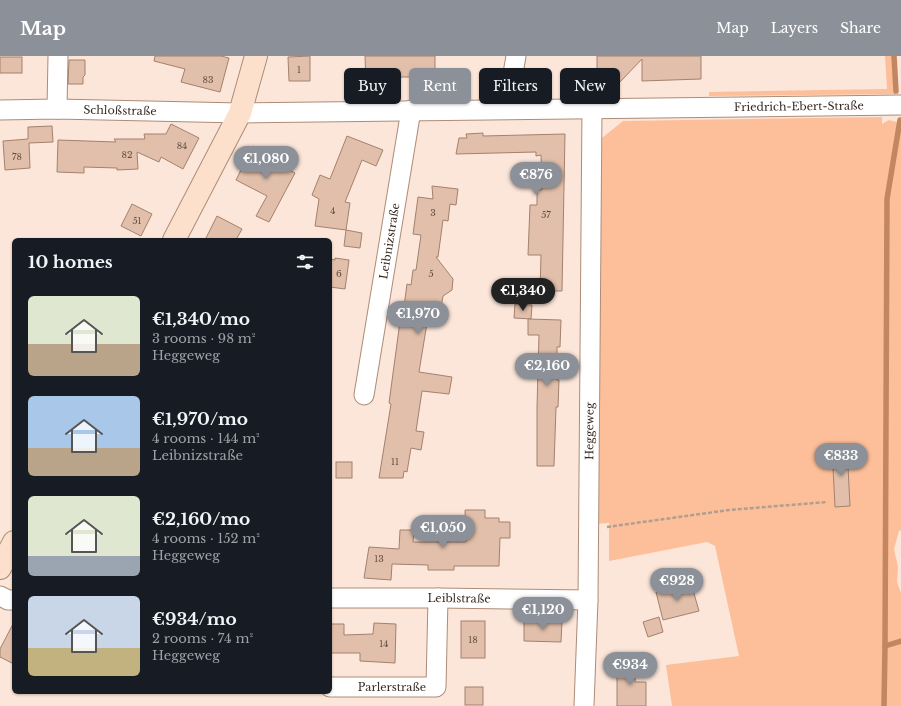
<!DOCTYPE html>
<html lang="en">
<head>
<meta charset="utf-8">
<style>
  :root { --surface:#171b24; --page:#20242c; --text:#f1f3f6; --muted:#9ea1a6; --accent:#8c9099 }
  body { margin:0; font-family:"Libre Baskerville",serif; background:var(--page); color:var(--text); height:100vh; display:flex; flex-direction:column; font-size:15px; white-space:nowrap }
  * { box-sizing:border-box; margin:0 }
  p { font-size:13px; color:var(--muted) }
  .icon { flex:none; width:22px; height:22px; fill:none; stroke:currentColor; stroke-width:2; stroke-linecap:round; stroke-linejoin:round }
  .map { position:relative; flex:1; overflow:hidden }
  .drawer { position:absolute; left:12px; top:182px; width:320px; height:456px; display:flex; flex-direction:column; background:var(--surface); border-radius:6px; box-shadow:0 1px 3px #0004 }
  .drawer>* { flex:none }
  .guide { position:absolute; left:344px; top:12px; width:380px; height:36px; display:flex; gap:8px }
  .price { position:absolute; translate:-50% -34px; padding:0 9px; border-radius:14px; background:var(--accent); color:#fff; font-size:13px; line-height:26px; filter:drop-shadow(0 1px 2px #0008) }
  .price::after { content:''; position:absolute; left:50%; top:24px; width:12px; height:9px; margin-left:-6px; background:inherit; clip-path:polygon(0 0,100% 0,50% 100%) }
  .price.current { background:#222; color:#fff }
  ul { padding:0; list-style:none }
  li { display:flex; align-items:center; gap:12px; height:100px; padding:0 16px }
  li span { display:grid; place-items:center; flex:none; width:112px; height:80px; border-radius:6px; color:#555 }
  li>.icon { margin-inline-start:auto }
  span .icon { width:48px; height:48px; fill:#fffc; stroke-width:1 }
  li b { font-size:17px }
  h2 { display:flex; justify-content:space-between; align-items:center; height:48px; padding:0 16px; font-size:17px }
  .chip { padding:0 14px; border-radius:6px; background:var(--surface); box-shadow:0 1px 3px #0004; font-size:14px; line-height:36px }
  .chip.current { background:var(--accent); color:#fff }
  header { display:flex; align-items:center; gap:24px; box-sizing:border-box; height:56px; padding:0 20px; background:var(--accent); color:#fff }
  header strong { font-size:19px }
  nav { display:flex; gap:22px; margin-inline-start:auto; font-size:14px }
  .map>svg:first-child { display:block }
  .green { fill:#fdbf99 }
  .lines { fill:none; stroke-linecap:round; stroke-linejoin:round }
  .stream { stroke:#c28660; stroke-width:5.5 }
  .building { fill:#e1bfaa; stroke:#a2826e }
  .street-casing { stroke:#ac8c78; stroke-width:21 }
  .secondary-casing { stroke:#ac8c78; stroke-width:24 }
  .path { stroke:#b19e93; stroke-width:2.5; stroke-dasharray:4 2; stroke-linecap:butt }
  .street { stroke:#fff; stroke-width:19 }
  .secondary { stroke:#fde0cb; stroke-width:22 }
  .labels { text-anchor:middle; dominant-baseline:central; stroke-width:3.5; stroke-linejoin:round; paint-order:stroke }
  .number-label { font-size:9px; fill:#624f44 }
  .street-label { font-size:11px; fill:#372a22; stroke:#fce6d9 }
</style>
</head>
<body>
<header>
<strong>Map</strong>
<nav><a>Map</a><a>Layers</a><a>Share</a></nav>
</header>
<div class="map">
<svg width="901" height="650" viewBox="0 0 901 650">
  <rect width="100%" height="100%" fill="#fce6d9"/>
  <!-- green -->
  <g class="green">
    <polygon points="885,0 895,0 896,38 709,40 709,36 887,33"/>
    <polygon points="882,61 882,68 889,64 900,67 901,65 901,474 899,475 894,493 898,511 897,526 901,537 901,650 672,650 666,609 739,600 715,490 707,486 609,505 609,467 592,468 597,86 623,65"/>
  </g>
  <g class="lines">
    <!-- stream -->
    <g class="stream">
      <polyline points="894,0 896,35"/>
      <polyline points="885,590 887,143 900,64"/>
      <polyline points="884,650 885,590 901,585"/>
    </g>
  </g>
  <!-- building -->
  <g class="building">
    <polygon points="155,0 221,0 229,2 220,36 181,26 185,13 154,5"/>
    <polygon points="310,0 310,25 289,25 288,1"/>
    <polygon points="365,0 435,0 435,21 389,21 389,26 366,27"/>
    <polygon points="597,0 701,0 701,23 642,25 642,3 619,27 614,21 597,21"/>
    <rect x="0" y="1" width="22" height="16"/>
    <polygon points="69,4 85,4 85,19 83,21 83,28 68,28"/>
    <polygon points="171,68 199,82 183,113 161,101 159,106 137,96 138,113 117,114 117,112 84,111 84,117 57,116 58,84 116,86 114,83 145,83 144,78 166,78"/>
    <polygon points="52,70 53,86 29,87 30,112 5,114 3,85 28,83 28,71"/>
    <polygon points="483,77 483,80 565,78 562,235 540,235 541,199 528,199 530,149 537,149 537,134 542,134 541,99 536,100 536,96 456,98 459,82 467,82 466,78"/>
    <polygon points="347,80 383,94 376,110 362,104 345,146 350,147 346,174 362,177 360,192 344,190 346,174 315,170 319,143 312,139 320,119 330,123"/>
    <polygon points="253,90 285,106 282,110 295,117 269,166 256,160 267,140 236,124"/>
    <polygon points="432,130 458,133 456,149 450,148 448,165 443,164 438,201 436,201 453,223 452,234 443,240 438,269 427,267 419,316 452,321 449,338 422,335 416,375 424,376 421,394 411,392 407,416 404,415 403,422 379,422 391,348 389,347 401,258 403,258 407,228 411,229 413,214 416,214 421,179 413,178 418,141 433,143"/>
    <polygon points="132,148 152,158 141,180 121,170"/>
    <polygon points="217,160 242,173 236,184 205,184"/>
    <polygon points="335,202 349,204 345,233 330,231 330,203 335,204"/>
    <polygon points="515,248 532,249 531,263 514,262"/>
    <polygon points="528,263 561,264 560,291 557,291 557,324 559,324 558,351 556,351 554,410 537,410 537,351 539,279 528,279"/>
    <polygon points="847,391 850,450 835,451 832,392"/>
    <rect x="336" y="406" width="16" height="16"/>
    <polygon points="465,454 485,454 485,462 499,462 499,466 510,466 510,482 500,482 499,510 454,510 454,514 428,514 428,509 392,508 391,524 364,522 369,491 399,493 400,474 414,474 413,486 466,486"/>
    <polygon points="691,527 699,555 663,564 656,536"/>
    <polygon points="659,561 663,576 648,581 643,566"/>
    <polygon points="524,564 562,565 561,586 524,585"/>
    <rect x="461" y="565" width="24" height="37"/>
    <polygon points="14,566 14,608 0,601 0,593"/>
    <polygon points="374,567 396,568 395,607 360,605 360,597 330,597 330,568 344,568 344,579 373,578"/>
    <polygon points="617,606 635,606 635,626 646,626 646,650 617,650"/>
    <rect x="465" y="631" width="18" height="18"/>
  </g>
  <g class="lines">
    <!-- street casing -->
    <g class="street-casing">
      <g id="street">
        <polyline points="57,53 58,0"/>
        <polyline points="507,53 516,0"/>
        <path id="s1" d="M0,54L57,53L240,57L901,49"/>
        <path id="s2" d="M364,339L411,54"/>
        <polyline points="0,540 8,544 14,544"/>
        <path id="s3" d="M330,542H438L588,544"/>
        <path id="s4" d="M330,631H436L438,542"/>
        <path id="s5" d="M584,650L588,544L592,52"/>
      </g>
    </g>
    <!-- secondary casing -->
    <g class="secondary-casing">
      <g id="secondary">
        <polyline points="174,184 240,57 256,0"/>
        <polyline points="0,512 14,486"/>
      </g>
    </g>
    <!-- path -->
    <polyline class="path" points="607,471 729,454 827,446"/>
    <!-- street -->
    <use href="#street" class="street"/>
    <!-- secondary -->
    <use href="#secondary" class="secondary"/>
  </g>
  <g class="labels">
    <!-- number labels -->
    <g class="number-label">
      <text x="299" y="13">1</text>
      <text x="208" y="23">83</text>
      <text x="182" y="89">84</text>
      <text x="127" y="98">82</text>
      <text x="17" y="100">78</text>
      <text x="333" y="154">4</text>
      <text x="433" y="156">3</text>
      <text x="546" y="158">57</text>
      <text x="137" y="164">51</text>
      <text x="339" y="217">6</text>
      <text x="431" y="217">5</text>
      <text x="395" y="405">11</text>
      <text x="379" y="502">13</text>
      <text x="473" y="583">18</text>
      <text x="384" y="587">14</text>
    </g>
    <!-- street labels -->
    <g class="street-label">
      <text stroke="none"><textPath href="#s1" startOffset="799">Friedrich-Ebert-Straße</textPath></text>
      <text stroke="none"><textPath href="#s1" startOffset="120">Schloßstraße</textPath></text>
      <text stroke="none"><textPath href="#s2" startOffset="156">Leibnizstraße</textPath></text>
      <text stroke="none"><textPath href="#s5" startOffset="275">Heggeweg</textPath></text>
      <text stroke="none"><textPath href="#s3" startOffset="129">Leiblstraße</textPath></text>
      <text stroke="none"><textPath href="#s4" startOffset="62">Parlerstraße</textPath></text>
    </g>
  </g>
</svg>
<b class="price" style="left:266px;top:124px">€1,080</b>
<b class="price" style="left:536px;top:140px">€876</b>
<b class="price current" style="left:523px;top:256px">€1,340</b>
<b class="price" style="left:418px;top:279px">€1,970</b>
<b class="price" style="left:547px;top:331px">€2,160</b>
<b class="price" style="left:841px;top:421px">€833</b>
<b class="price" style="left:443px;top:493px">€1,050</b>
<b class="price" style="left:677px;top:546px">€928</b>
<b class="price" style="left:543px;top:575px">€1,120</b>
<b class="price" style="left:630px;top:630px">€934</b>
<div class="guide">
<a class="chip">Buy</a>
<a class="chip current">Rent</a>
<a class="chip">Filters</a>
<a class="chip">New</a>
</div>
<section class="drawer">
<h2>10 homes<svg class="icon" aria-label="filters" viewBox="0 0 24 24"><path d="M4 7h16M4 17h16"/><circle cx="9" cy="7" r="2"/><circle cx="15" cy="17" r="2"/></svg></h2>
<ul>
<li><span style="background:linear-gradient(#dfe7d0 60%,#b9a48a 0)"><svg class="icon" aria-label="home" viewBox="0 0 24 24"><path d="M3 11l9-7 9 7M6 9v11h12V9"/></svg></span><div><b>€1,340/mo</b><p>3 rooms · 98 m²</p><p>Heggeweg</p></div></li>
<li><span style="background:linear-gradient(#a9c7e8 65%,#b9a48a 0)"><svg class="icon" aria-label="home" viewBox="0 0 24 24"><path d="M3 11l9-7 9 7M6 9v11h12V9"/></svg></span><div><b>€1,970/mo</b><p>4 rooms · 144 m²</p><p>Leibnizstraße</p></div></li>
<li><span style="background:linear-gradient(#dfe7d0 75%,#9aa5b1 0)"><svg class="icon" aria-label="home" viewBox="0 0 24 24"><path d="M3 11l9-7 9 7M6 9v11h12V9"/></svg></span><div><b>€2,160/mo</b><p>4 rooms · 152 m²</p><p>Heggeweg</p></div></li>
<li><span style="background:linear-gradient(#c9d6e8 65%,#c2b280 0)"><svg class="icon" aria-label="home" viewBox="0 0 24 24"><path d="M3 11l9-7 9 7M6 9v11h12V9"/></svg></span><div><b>€934/mo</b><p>2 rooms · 74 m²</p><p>Heggeweg</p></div></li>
</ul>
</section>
</div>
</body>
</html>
